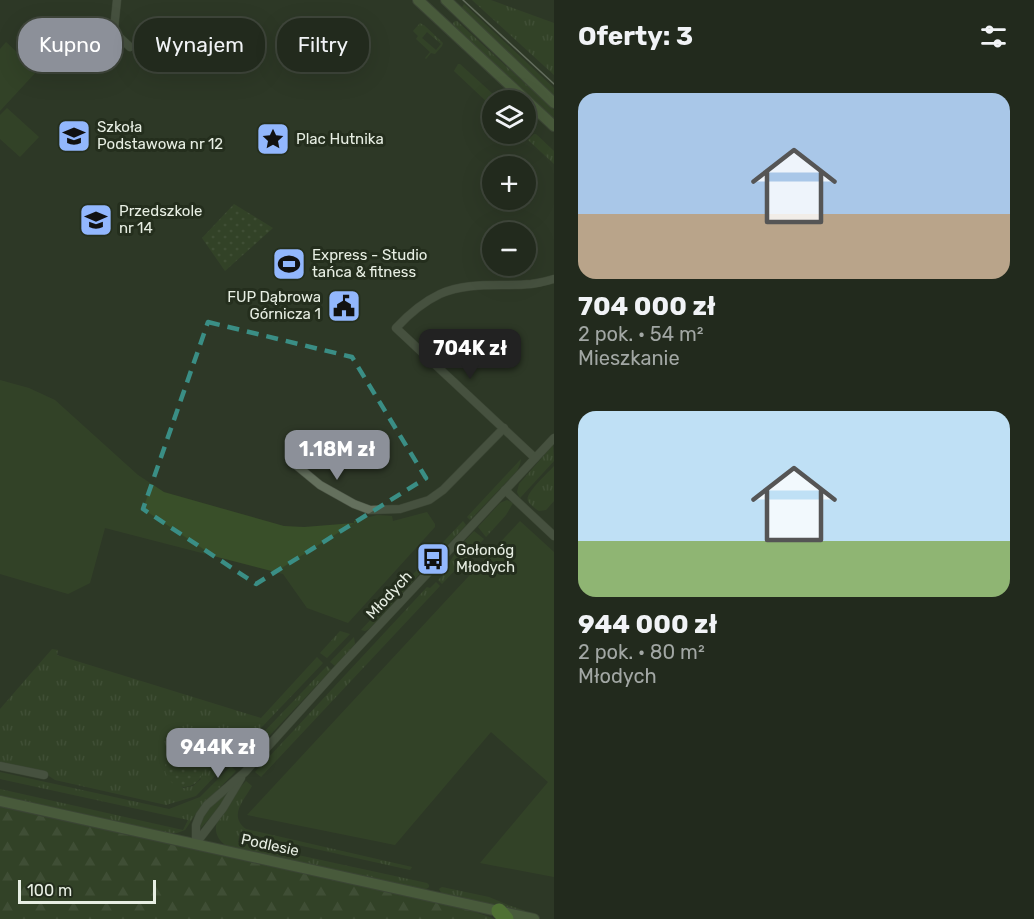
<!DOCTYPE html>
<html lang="pl">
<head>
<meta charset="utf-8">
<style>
  :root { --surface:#222a1d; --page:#2e362a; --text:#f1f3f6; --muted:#a2a7a4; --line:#3f463b; --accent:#8c9099 }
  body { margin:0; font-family:Rubik,sans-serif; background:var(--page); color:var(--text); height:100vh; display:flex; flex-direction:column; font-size:22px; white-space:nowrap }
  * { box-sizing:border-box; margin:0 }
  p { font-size:20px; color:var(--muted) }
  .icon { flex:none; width:33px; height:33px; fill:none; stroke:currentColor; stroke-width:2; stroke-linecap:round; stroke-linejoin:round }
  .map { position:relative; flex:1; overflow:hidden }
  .side { display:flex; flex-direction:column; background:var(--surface); width:480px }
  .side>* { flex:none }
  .hud { position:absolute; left:18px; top:18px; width:446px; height:54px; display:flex; gap:12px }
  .tools { position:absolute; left:482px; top:90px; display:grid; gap:12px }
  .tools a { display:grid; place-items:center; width:54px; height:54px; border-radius:50%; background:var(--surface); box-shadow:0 6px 24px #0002,0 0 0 2px var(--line); font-size:30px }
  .scale { position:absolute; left:18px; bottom:15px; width:138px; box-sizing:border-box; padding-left:6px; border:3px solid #e7eee3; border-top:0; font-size:16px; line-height:21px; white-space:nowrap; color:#e7eee3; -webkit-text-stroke:4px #242e1d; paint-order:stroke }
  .price { position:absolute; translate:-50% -51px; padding:0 14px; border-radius:12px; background:var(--accent); color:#fff; font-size:20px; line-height:39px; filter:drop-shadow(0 2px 3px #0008) }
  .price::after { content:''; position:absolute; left:50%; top:36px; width:18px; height:14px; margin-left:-9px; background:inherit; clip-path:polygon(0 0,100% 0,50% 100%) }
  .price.selected { background:#222; color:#fff }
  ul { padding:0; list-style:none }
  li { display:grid; align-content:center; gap:12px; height:318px; padding:0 24px }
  li span { display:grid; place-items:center; height:186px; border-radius:18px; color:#555 }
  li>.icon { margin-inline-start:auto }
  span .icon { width:108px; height:108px; fill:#fffc; stroke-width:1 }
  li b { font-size:26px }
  h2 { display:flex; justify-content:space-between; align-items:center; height:72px; padding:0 24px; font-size:26px }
  .pill { padding:0 21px; border-radius:24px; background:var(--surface); box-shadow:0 6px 24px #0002,0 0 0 2px var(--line); font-size:21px; line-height:54px }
  .pill.selected { background:var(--accent); color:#fff }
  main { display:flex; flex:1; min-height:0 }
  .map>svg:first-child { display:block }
  .grass { fill:url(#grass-tufts); fill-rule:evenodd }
  .forest { fill:url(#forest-firs) }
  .park { fill:url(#park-dots) }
  .garden { fill:#394f29 }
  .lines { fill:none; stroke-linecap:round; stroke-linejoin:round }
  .street-casing { stroke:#4c5546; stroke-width:9 }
  .secondary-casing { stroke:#4c5546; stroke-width:12 }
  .highway-casing { stroke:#4c5546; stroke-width:16 }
  .street { stroke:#64705d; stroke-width:8 }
  .secondary { stroke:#698456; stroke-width:10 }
  .highway { stroke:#76b344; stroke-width:15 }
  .tram { stroke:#a5ada0; stroke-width:1.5 }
  .marked { fill:none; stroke:#3a8e85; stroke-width:4.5; stroke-dasharray:12 8; stroke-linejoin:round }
  .labels { text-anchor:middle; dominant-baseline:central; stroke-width:6; stroke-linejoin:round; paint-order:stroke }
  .poi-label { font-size:15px; fill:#e7eee3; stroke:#242e1d; text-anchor:start }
  .street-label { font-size:15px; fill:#e7eee3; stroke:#242e1d }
</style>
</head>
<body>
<main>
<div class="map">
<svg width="554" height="919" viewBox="0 0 554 919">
  <defs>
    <pattern id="grass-tufts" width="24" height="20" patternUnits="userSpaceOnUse" patternTransform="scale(1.5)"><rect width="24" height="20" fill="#394f29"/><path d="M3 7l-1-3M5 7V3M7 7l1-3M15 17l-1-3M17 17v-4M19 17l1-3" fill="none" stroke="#566948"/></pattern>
    <pattern id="forest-firs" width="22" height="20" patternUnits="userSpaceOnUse" patternTransform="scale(1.5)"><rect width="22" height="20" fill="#394f29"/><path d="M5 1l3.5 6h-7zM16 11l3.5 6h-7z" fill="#566948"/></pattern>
    <pattern id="park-dots" width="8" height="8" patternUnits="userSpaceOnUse" patternTransform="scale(1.5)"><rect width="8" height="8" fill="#394f29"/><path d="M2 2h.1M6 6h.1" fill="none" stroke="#566948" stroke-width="1.8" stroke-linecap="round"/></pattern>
  </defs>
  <rect width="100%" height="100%" fill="#2e3827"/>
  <!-- grass -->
  <g class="grass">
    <polygon points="472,0 491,0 554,23 554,75"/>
    <polygon points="464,4 554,88 554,96 461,9"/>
    <polygon points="455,21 457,21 554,110 554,119 453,26 453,23"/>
    <path d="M420,23L425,26L443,43L442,46L435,54L431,53L426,59L425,58L430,52L416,39L418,36L413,31ZM427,32L441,44L436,50L422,38Z"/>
    <polygon points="458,64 460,64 494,95 488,103 454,71"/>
    <polygon points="534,134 536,134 554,151 554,164 528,140"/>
    <polygon points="553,445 554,461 520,498 517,492 519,484"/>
    <polygon points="521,459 520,464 517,471 470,520 467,517"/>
    <path d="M554,466V501L546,510L539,511C536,509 530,505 528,501C524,494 549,472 554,466Z"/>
    <polygon points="507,500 513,503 506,515 486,537 478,527 500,503"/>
    <polygon points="463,521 466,525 441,552 438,550 432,557 431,555"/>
    <polygon points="474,531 484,539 442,584 438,580 444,574 442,571 449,563 460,546"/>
    <polygon points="429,557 430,559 424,565 426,567 369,629 365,631 361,630"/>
    <polygon points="436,582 440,586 261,777 255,772 427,587 430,588"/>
    <polygon points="340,631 350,634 327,658 320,653"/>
    <polygon points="354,637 355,644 335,666 330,662"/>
    <path d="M52,649L58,650L57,655L261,718L317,657L323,663L196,796L166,805L55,780L46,774L0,763V709ZM175,751L201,779L193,786L183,788L165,768L168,758Z"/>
    <polygon points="327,666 331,670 243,764 239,761 239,758"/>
    <polygon points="231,766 236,771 199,809 185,830 177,833 167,833 0,796 0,789 183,830 188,820 0,779 0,772 169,809 200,797"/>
    <path d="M246,781L252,786C244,800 228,816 246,829L412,867L410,870L240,832L238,842L427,883L429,885V887L425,890L227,846C220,842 215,835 216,826C218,816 238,789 246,781Z"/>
    <path d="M229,791L224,802L200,829C201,812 217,801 229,791Z"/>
    <polygon points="442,887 489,897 508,905 526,911 524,912 442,894 439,889"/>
  </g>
  <!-- forest -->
  <polygon class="forest" points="0,807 469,910 495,919 0,919"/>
  <!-- park -->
  <g class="park">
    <polygon points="234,204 273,228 225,271 202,238"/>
    <circle cx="184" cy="768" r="19"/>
  </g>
  <!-- garden -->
  <g class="garden">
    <polygon points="6,42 37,71 0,111 0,49"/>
    <polygon points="7,108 39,137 20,157 0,139 0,115"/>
    <polygon points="0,380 29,388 55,400 138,475 164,492 284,526 304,527 354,523 354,521 377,515 392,516 393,521 427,512 435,524 435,527 348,623 307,608 283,574 105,528 90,583 68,594 0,574"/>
    <polygon points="520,521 554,552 554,877 480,863 548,782 491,732 395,845 247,815"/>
  </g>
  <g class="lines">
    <!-- street casing -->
    <g class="street-casing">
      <g id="street">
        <polyline points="117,0 114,29 116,34 130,47"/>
        <path d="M535,458L396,328C408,315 423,302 440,294C469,281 501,287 531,284C539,283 546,281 554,279"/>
        <polyline points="297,466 320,485 354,504 370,510 400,509 429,500 443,490 504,428"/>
        <polyline points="505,490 554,536"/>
        <polyline points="0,766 44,775"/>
        <polyline points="197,842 223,808 241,778"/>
        <polyline points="196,844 196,825 200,815 207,805 245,772 336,671 554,438"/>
      </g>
    </g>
    <!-- secondary casing -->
    <g class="secondary-casing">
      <g id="secondary">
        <polyline points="418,0 554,126"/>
        <polyline points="446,0 554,103"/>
        <polyline points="0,801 534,919"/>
      </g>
    </g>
    <!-- highway casing -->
    <g class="highway-casing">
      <polyline id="highway" points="499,911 506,919"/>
    </g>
    <!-- street -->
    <use href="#street" class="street"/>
    <!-- secondary -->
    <use href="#secondary" class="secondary"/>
    <!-- highway -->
    <use href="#highway" class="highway"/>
    <!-- tram -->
    <polyline class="tram" points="463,0 554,84"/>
  </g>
  <!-- marked area -->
  <path d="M0 0H554V919H0ZM208,322L352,357L426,478L256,584L143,509Z" fill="#2e3827" fill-opacity=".55" fill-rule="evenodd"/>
  <path class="marked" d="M208,322L352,357L426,478L256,584L143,509Z"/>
  <!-- icons -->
  <defs>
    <g id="school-square" transform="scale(1.725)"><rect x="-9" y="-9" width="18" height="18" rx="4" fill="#92b7fd" stroke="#242e1d"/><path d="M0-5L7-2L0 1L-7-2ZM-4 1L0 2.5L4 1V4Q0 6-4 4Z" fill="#111"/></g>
    <g id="sight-square" transform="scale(1.725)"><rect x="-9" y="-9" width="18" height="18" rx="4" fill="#92b7fd" stroke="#242e1d"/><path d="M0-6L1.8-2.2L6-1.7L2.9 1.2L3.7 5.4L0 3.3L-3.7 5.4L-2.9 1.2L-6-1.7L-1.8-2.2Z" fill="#111"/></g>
    <g id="stadium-square" transform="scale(1.725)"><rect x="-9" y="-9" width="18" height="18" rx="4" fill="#92b7fd" stroke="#242e1d"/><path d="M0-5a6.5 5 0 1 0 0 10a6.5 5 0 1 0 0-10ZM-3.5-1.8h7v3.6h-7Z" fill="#111"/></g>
    <g id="civic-square" transform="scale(1.725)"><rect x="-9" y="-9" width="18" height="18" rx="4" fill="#92b7fd" stroke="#242e1d"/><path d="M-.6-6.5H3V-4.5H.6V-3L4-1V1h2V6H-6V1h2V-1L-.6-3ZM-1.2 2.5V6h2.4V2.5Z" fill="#111"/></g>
    <g id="bus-square" transform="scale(1.725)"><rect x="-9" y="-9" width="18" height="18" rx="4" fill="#92b7fd" stroke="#242e1d"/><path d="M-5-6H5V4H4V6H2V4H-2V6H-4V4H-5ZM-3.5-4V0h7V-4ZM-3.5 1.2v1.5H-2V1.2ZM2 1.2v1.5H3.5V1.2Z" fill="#111"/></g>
  </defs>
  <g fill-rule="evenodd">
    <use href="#school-square" x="74" y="136"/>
    <use href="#sight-square" x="273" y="139"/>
    <use href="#school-square" x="96" y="220"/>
    <use href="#stadium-square" x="289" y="264"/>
    <use href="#civic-square" x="344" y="306"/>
    <use href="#bus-square" x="433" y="559"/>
  </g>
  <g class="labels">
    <!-- poi labels -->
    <g class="poi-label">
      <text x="97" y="127">Szkoła<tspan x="97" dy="17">Podstawowa nr 12</tspan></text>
      <text x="296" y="139">Plac Hutnika</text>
      <text x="119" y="211">Przedszkole<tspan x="119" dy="17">nr 14</tspan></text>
      <text x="312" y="255">Express - Studio<tspan x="312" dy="17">tańca &amp; fitness</tspan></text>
      <text x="321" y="297" text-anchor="end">FUP Dąbrowa<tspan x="321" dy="17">Górnicza 1</tspan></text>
      <text x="456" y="550">Gołonóg<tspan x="456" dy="17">Młodych</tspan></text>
    </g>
    <!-- street labels -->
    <g class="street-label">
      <text transform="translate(389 595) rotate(-47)">Młodych</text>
      <text transform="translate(270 845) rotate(12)">Podlesie</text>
    </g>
  </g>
</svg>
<div class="tools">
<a><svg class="icon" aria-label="layers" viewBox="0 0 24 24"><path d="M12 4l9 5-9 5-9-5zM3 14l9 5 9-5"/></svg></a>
<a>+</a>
<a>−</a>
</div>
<div class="scale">100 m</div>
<b class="price selected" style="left:470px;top:380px">704K zł</b>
<b class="price" style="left:337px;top:481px">1.18M zł</b>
<b class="price" style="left:218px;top:779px">944K zł</b>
<div class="hud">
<a class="pill selected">Kupno</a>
<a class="pill">Wynajem</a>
<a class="pill">Filtry</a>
</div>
</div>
<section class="side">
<h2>Oferty: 3<svg class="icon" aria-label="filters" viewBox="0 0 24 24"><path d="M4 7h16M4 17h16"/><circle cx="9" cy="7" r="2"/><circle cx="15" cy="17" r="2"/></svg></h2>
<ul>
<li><span style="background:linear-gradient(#a9c7e8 65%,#b9a48a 0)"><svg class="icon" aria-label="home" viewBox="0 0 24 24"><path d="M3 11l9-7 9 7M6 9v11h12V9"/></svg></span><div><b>704 000 zł</b><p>2 pok. · 54 m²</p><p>Mieszkanie</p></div></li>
<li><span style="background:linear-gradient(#bfe0f5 70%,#8fb573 0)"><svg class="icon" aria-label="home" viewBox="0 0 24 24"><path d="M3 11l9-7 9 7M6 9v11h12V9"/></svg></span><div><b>944 000 zł</b><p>2 pok. · 80 m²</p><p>Młodych</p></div></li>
</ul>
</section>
</main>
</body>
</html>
